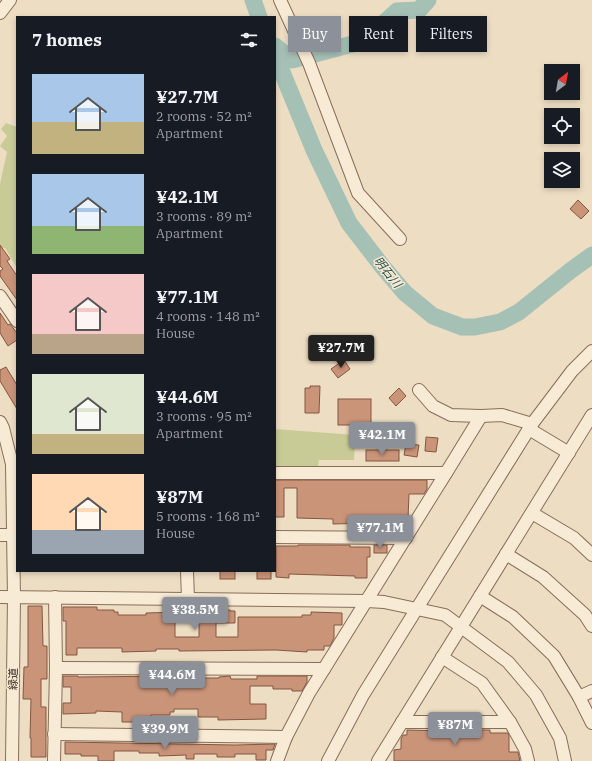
<!DOCTYPE html>
<html lang="en">
<head>
<meta charset="utf-8">
<style>
  :root { --surface:#171b24; --page:#242831; --text:#f1f3f6; --muted:#9ea1a6; --accent:#8c9099 }
  body { margin:0; font-family:"IBM Plex Serif","Noto Sans JP",serif; background:var(--page); color:var(--text); height:100vh; display:flex; flex-direction:column; font-size:15px; white-space:nowrap }
  * { box-sizing:border-box; margin:0 }
  p { font-size:13px; color:var(--muted) }
  .icon { flex:none; width:22px; height:22px; fill:none; stroke:currentColor; stroke-width:2; stroke-linecap:round; stroke-linejoin:round }
  .map { position:relative; flex:1; overflow:hidden }
  .panel { position:absolute; left:16px; top:16px; width:260px; height:556px; display:flex; flex-direction:column; background:var(--surface); border-radius:0px; box-shadow:0 2px 6px #0003 }
  .panel>* { flex:none }
  .hud { position:absolute; left:288px; top:16px; width:244px; height:36px; display:flex; gap:8px }
  .needle { width:26px; rotate:31deg }
  .controls { position:absolute; left:544px; top:64px; display:grid; gap:8px }
  .controls a { display:grid; place-items:center; width:36px; height:36px; border-radius:0px; background:var(--surface); box-shadow:0 2px 6px #0003; font-size:20px }
  .price { position:absolute; translate:-50% -34px; padding:0 9px; border-radius:4px; background:var(--accent); color:#fff; font-size:13px; line-height:26px; filter:drop-shadow(0 1px 2px #0008) }
  .price::after { content:''; position:absolute; left:50%; top:24px; width:12px; height:9px; margin-left:-6px; background:inherit; clip-path:polygon(0 0,100% 0,50% 100%) }
  .price.current { background:#222; color:#fff }
  ul { padding:0; list-style:none }
  li { display:flex; align-items:center; gap:12px; height:100px; padding:0 16px }
  li span { display:grid; place-items:center; flex:none; width:112px; height:80px; border-radius:0px; color:#555 }
  li>.icon { margin-inline-start:auto }
  span .icon { width:48px; height:48px; fill:#fffc; stroke-width:1 }
  li b { font-size:17px }
  h2 { display:flex; justify-content:space-between; align-items:center; height:48px; padding:0 16px; font-size:17px }
  .pill { padding:0 14px; border-radius:0px; background:var(--surface); box-shadow:0 2px 6px #0003; font-size:14px; line-height:36px }
  .pill.current { background:var(--accent); color:#fff }
  .map>svg:first-child { display:block }
  .green { fill:#c9cb97 }
  .lines { fill:none; stroke-linecap:round; stroke-linejoin:round }
  .river { stroke:#a5c0b5; stroke-width:17 }
  .building { fill:#ca9479; stroke:#855640; fill-rule:evenodd }
  .minor-casing { stroke:#876e5a; stroke-width:14 }
  .minor { stroke:#f8ebd6; stroke-width:12 }
  .labels { text-anchor:middle; dominant-baseline:central; stroke-width:3; stroke-linejoin:round; paint-order:stroke }
  .street-label { font-size:11px; fill:#37281e; stroke:#f4e8d2 }
  .water-label { font-size:12px; font-style:italic; fill:#2d5650; stroke:#f4e8d2 }
</style>
</head>
<body>
<div class="map">
<svg width="592" height="761" viewBox="0 0 592 761">
  <rect width="100%" height="100%" fill="#edddc3"/>
  <!-- green -->
  <g class="green">
    <polygon points="6,123 17,127 17,268 5,248 0,248 0,184 7,152 0,146 7,136 1,129"/>
    <polygon points="275,429 355,435 354,460 319,460 318,467 275,466"/>
  </g>
  <g class="lines">
    <!-- river -->
    <g class="river">
      <polyline points="253,0 259,17"/>
      <polyline points="275,46 292,60 364,41 397,11 419,10 428,0"/>
      <polyline points="275,55 314,150 349,223 382,266 405,293 433,316 462,327 475,327 500,322 519,312 570,271 592,255"/>
    </g>
  </g>
  <!-- building -->
  <g class="building">
    <polygon points="578,200 589,211 581,219 570,209"/>
    <polygon points="0,245 10,259 7,261 17,276 17,300 0,276 0,271 3,269 0,266"/>
    <polygon points="0,313 8,325 10,324 17,333 17,340 8,346 0,333"/>
    <polygon points="344,360 350,369 338,378 331,369"/>
    <polygon points="6,367 17,385 17,409 0,381 0,370"/>
    <polygon points="310,386 320,386 319,413 305,413 305,388 310,388"/>
    <polygon points="399,388 406,396 396,406 389,398"/>
    <rect x="338" y="399" width="33" height="26"/>
    <polygon points="426,437 438,438 436,452 425,451"/>
    <polygon points="406,444 419,445 417,457 404,455"/>
    <rect x="366" y="450" width="33" height="11"/>
    <polygon points="275,480 427,480 427,489 424,494 409,494 408,519 371,521 371,523 333,524 333,519 297,518 297,488 284,488 284,517 275,517"/>
    <polygon points="298,545 350,545 350,547 370,547 370,557 367,557 367,578 355,578 355,576 289,574 289,578 276,577 276,546 298,546"/>
    <rect x="374" y="545" width="13" height="8"/>
    <rect x="220" y="571" width="15" height="8"/>
    <rect x="257" y="571" width="14" height="8"/>
    <polygon points="28,606 42,606 43,646 47,646 47,679 41,679 41,707 46,707 46,757 31,757 31,738 30,738 31,699 23,699 24,667 28,667"/>
    <path d="M63,607H97V610H114V612H118V615H146V613L182,612V611L230,610V611H235V623H216V637H238V617H302V615H311V612L342,613V625H334V638L330,646H324V650H307V652L276,650L179,651V649H156V651L122,652V648H77V655H66V621H63ZM175,622H199V637H175Z"/>
    <polygon points="63,676 78,676 78,677 181,676 195,676 195,678 219,678 219,677 230,676 231,679 257,679 257,676 307,676 307,682 302,691 292,691 292,689 273,689 273,686 250,686 250,704 266,704 266,719 218,720 218,717 198,717 198,709 174,709 174,712 170,712 170,715 151,715 151,728 138,728 138,722 122,722 122,712 96,711 96,713 63,714 63,703 71,703 71,687 63,687"/>
    <polygon points="407,730 445,731 445,730 490,730 490,733 508,733 509,735 509,752 518,752 520,761 394,761 394,750 401,749 401,739 403,735 407,735"/>
    <polygon points="65,742 235,745 275,744 273,750 266,750 266,760 256,760 256,754 235,754 235,757 217,757 217,754 194,754 194,759 186,759 186,755 159,756 159,753 139,753 139,751 114,751 114,761 98,761 98,756 81,756 81,754 65,754"/>
  </g>
  <g class="lines">
    <!-- minor casing -->
    <g class="minor-casing">
      <g id="minor">
        <polyline points="280,0 309,63 358,193 400,239"/>
        <polyline points="0,13 10,0"/>
        <polyline points="0,296 17,321"/>
        <polyline points="419,390 433,406 451,415 481,416 502,415 532,424"/>
        <polyline points="0,422 3,428 12,464 14,597 12,761"/>
        <polyline points="529,429 569,453"/>
        <polyline points="275,473 446,473 481,416"/>
        <polyline points="532,513 574,538 592,555"/>
        <polyline points="0,535 17,535"/>
        <polyline points="275,537 406,538"/>
        <polyline points="506,554 543,577 585,615 592,626"/>
        <polyline points="187,571 188,599"/>
        <polyline points="480,596 513,617 554,656 579,697 592,723"/>
        <polyline points="0,597 367,601 384,602 445,615 508,662 536,695 560,738 565,761"/>
        <polyline points="442,657 482,683 510,722 525,749 528,761"/>
        <polyline points="56,668 324,669"/>
        <polyline points="579,697 592,691"/>
        <polyline points="402,722 510,722"/>
        <polyline points="54,734 286,737"/>
        <polyline points="54,761 56,668 55,597"/>
        <polyline points="277,761 286,737 309,693 446,473"/>
        <polyline points="328,761 363,695 532,424 572,371 592,351"/>
        <polyline points="378,761 592,415"/>
      </g>
    </g>
    <!-- minor -->
    <use href="#minor" class="minor"/>
  </g>
  <g class="labels">
    <!-- street labels -->
    <g class="street-label">
      <text transform="translate(13 679) rotate(-89)">緑道</text>
    </g>
    <!-- water labels -->
    <g class="water-label">
      <text transform="translate(388 272) rotate(51)">明石川</text>
    </g>
  </g>
</svg>
<div class="controls">
<a><svg class="needle" viewBox="-14 -14 28 28"><path d="M0-13l5 13h-10z" fill="#e53935"/><path d="M0 13l5-13h-10z" fill="#9ea1a6"/></svg></a>
<a><svg class="icon" aria-label="locate" viewBox="0 0 24 24"><circle cx="12" cy="12" r="6"/><path d="M12 2v4M12 18v4M2 12h4M18 12h4"/></svg></a>
<a><svg class="icon" aria-label="layers" viewBox="0 0 24 24"><path d="M12 4l9 5-9 5-9-5zM3 14l9 5 9-5"/></svg></a>
</div>
<b class="price current" style="left:341px;top:369px">¥27.7M</b>
<b class="price" style="left:382px;top:456px">¥42.1M</b>
<b class="price" style="left:380px;top:549px">¥77.1M</b>
<b class="price" style="left:195px;top:631px">¥38.5M</b>
<b class="price" style="left:172px;top:696px">¥44.6M</b>
<b class="price" style="left:455px;top:746px">¥87M</b>
<b class="price" style="left:165px;top:750px">¥39.9M</b>
<div class="hud">
<a class="pill current">Buy</a>
<a class="pill">Rent</a>
<a class="pill">Filters</a>
</div>
<section class="panel">
<h2>7 homes<svg class="icon" aria-label="filters" viewBox="0 0 24 24"><path d="M4 7h16M4 17h16"/><circle cx="9" cy="7" r="2"/><circle cx="15" cy="17" r="2"/></svg></h2>
<ul>
<li><span style="background:linear-gradient(#a9c7e8 60%,#c2b280 0)"><svg class="icon" aria-label="home" viewBox="0 0 24 24"><path d="M3 11l9-7 9 7M6 9v11h12V9"/></svg></span><div><b>¥27.7M</b><p>2 rooms · 52 m²</p><p>Apartment</p></div></li>
<li><span style="background:linear-gradient(#a9c7e8 65%,#8fb573 0)"><svg class="icon" aria-label="home" viewBox="0 0 24 24"><path d="M3 11l9-7 9 7M6 9v11h12V9"/></svg></span><div><b>¥42.1M</b><p>3 rooms · 89 m²</p><p>Apartment</p></div></li>
<li><span style="background:linear-gradient(#f6c9c9 75%,#b9a48a 0)"><svg class="icon" aria-label="home" viewBox="0 0 24 24"><path d="M3 11l9-7 9 7M6 9v11h12V9"/></svg></span><div><b>¥77.1M</b><p>4 rooms · 148 m²</p><p>House</p></div></li>
<li><span style="background:linear-gradient(#dfe7d0 75%,#c2b280 0)"><svg class="icon" aria-label="home" viewBox="0 0 24 24"><path d="M3 11l9-7 9 7M6 9v11h12V9"/></svg></span><div><b>¥44.6M</b><p>3 rooms · 95 m²</p><p>Apartment</p></div></li>
<li><span style="background:linear-gradient(#ffd9b3 70%,#9aa5b1 0)"><svg class="icon" aria-label="home" viewBox="0 0 24 24"><path d="M3 11l9-7 9 7M6 9v11h12V9"/></svg></span><div><b>¥87M</b><p>5 rooms · 168 m²</p><p>House</p></div></li>
</ul>
</section>
</div>
</body>
</html>
